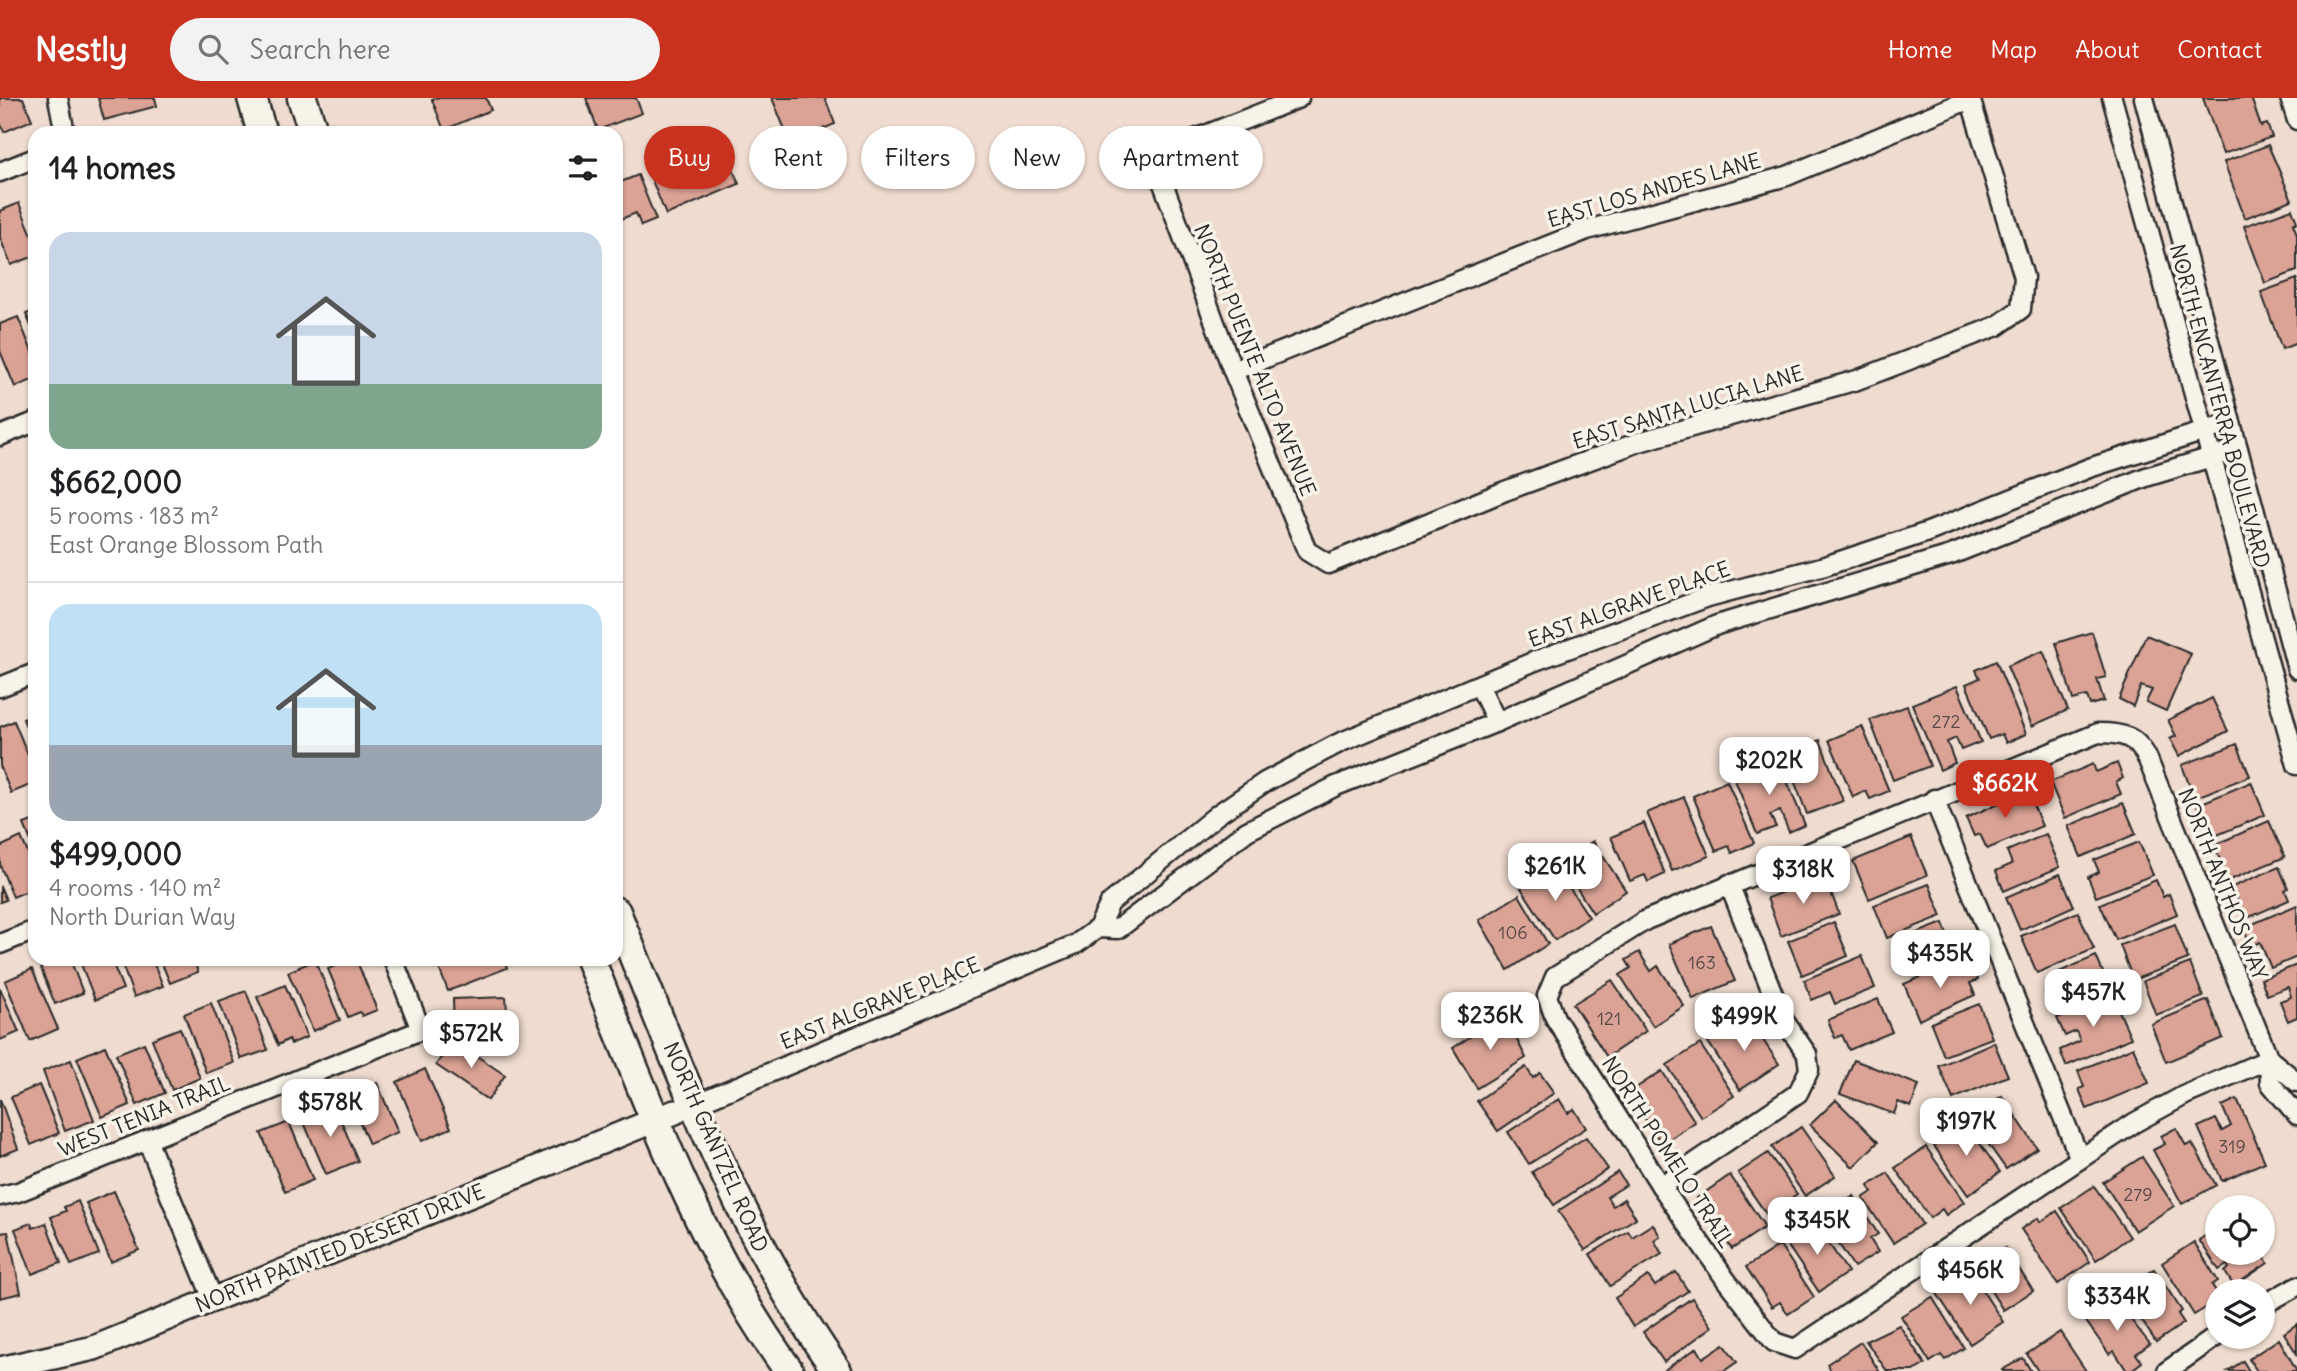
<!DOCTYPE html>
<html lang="en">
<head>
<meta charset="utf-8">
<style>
  :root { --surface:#fff; --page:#f2f2f2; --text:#202124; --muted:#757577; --line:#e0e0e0; --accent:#c8321e }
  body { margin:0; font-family:Delius,sans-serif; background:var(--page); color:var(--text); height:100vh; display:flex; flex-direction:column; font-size:26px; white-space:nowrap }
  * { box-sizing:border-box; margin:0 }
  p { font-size:23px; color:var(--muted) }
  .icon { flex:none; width:38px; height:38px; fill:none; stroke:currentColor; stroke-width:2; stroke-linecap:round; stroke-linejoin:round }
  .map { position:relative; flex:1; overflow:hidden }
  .details { position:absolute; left:28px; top:28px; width:595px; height:840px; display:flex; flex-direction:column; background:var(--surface); border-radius:21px; box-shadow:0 2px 5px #0004 }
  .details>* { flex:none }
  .hud { position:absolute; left:644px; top:28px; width:665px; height:63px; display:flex; gap:14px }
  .controls { position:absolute; left:2205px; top:1097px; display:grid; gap:14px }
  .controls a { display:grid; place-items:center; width:70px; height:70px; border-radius:50%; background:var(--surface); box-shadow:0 2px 5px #0004; font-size:35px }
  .price { position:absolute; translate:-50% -60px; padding:0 16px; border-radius:14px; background:#fff; color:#222; font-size:23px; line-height:46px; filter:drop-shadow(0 2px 4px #0008) }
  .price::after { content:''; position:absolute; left:50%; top:42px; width:21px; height:16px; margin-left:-10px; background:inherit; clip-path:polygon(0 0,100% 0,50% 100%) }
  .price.current { background:var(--accent); color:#fff }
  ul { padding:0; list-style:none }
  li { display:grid; align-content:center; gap:14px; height:371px; padding:0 21px }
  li+li { border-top:2px solid var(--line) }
  li span { display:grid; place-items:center; height:217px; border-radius:21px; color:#555 }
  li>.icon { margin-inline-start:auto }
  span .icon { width:126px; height:126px; fill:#fffc; stroke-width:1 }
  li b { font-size:30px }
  h2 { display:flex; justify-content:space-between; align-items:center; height:84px; padding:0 21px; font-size:30px }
  .pill { padding:0 24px; border-radius:32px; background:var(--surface); box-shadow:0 2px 5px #0004; font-size:24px; line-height:63px }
  .pill.current { background:var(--accent); color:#fff }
  header { display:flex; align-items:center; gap:42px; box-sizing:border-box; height:98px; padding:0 35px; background:var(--accent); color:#fff }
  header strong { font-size:33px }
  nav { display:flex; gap:38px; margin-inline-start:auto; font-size:24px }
  .search { width:490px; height:63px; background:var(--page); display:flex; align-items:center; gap:18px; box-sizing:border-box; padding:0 24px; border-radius:38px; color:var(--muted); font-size:26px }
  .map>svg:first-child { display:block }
  .building { fill:#dba395; stroke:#2b2b2b; stroke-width:2 }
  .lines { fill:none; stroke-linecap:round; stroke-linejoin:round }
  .minor-casing { stroke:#2b2b2b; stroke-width:23 }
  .tertiary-casing { stroke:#2b2b2b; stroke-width:28 }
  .primary-casing { stroke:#2b2b2b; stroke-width:33 }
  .minor { stroke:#f7f3e8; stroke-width:18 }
  .tertiary { stroke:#f7f3e8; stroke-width:23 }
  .primary { stroke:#f7f3e8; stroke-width:28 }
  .labels { text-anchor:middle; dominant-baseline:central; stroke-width:7; stroke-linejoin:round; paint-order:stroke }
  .number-label { font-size:18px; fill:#574946 }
  .street-label { font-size:21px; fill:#2b2b2b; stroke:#f7f3e8 }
</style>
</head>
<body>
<header>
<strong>Nestly</strong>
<div class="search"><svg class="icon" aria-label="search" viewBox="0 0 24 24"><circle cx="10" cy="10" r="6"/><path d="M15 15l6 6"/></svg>Search here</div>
<nav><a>Home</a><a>Map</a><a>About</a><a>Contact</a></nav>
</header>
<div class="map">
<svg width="2297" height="1273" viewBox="0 0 2297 1273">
  <rect width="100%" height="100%" fill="#efdbcf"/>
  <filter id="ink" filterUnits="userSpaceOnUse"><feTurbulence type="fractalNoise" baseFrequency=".0143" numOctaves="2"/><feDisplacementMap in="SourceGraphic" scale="14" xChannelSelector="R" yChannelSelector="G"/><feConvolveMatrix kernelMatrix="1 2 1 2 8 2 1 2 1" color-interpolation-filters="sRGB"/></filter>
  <g filter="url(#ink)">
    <!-- building -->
    <g class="building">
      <polygon points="0,0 23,0 32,22 4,34 0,24"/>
      <polygon points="98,0 155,0 157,8 104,22"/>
      <polygon points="435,0 486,0 491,12 444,32 432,2"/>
      <polygon points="586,0 636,0 642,15 598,32"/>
      <polygon points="772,0 825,0 835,26 790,44"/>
      <polygon points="2203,0 2251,0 2261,28 2267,26 2272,39 2223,56"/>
      <polygon points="117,31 141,35 116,35"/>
      <polygon points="722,43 739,86 666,117 647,70"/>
      <polygon points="2268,47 2292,102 2245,120 2224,64"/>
      <polygon points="638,77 656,122 641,128 636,115 616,123 616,86"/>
      <polygon points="19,105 35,145 35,158 11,167 0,140 0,113"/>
      <polygon points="2292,111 2297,124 2293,126 2297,136 2297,173 2265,185 2244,128"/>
      <polygon points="2297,181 2297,245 2282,251 2261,194"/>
      <polygon points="35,213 35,237 26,216"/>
      <polygon points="18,219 35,261 35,281 15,289 0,253 0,226"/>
      <polygon points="2092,534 2106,579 2097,581 2104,603 2090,607 2087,598 2073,602 2056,545"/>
      <polygon points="2146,537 2191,556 2166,613 2146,604 2152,592 2141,588 2133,608 2119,601"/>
      <polygon points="2043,553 2068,612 2032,628 2007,568"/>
      <polygon points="1996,563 2026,636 2006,645 2002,636 1989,641 1966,586 1980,580 1976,572"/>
      <polygon points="1957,588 1981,644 1961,652 1956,640 1947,644 1955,665 1940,672 1912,606"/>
      <polygon points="2212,600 2228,633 2179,658 2170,641 2176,638 2168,622"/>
      <polygon points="1907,608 1930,668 1893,682 1870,622"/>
      <polygon points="35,616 35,651 23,621"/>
      <polygon points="14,623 35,674 35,685 11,695 0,668 0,629"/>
      <polygon points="1862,628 1889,693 1870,701 1866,693 1853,699 1829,642"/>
      <polygon points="1820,642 1843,703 1807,716 1784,656"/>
      <polygon points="2237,646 2250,678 2194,700 2182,667"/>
      <polygon points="1778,661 1805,727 1789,734 1780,713 1770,717 1776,729 1757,736 1734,680"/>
      <polygon points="2117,665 2123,680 2116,684 2121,696 2065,720 2050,684 2093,666 2096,674"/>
      <polygon points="1727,683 1754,745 1732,755 1729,748 1716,753 1693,698"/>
      <polygon points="2251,684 2265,717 2210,740 2197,707"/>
      <polygon points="2027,692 2042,728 1987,751 1980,736 1974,738 1966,720"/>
      <polygon points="1684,699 1709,758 1672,773 1647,715"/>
      <polygon points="2123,705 2136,736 2081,759 2068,728"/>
      <polygon points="35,722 35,753 24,726"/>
      <polygon points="2269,723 2285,759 2225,784 2220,771 2223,769 2214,747"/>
      <polygon points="1644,725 1665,776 1648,784 1645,777 1630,783 1611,739"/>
      <polygon points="2046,736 2060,769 2004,793 1996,773 2012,766 2007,753"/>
      <polygon points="21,739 35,771 35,795 29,798 27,793 13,799 0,767 0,749"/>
      <polygon points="1911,739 1927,777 1869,801 1853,763"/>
      <polygon points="1593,743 1626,793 1593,815 1560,764"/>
      <polygon points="2139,744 2153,777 2096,799 2088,779 2099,774 2094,762"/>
      <polygon points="1555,768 1589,819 1555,842 1521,790"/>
      <polygon points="2279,769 2288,790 2285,792 2289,802 2245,821 2232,789"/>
      <polygon points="2060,776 2074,808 2020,832 2006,799"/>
      <polygon points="1825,778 1839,816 1781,838 1767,800"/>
      <polygon points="2156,782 2163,799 2169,796 2177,816 2116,842 2100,806"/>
      <polygon points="1929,786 1942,818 1887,840 1874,807"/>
      <polygon points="0,788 6,802 0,804"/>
      <polygon points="1519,797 1548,846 1508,872 1479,822"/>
      <polygon points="2297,807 2297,859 2271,870 2260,844 2251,848 2243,830"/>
      <polygon points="2078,814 2094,851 2037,875 2021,838"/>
      <polygon points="1834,824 1848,858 1802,877 1788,843"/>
      <polygon points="1943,825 1956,859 1909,877 1896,843"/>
      <polygon points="2175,826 2188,861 2133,882 2120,847"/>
      <polygon points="1711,828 1735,883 1693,901 1669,846"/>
      <polygon points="1639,854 1651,873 1658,868 1684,908 1653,928 1620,877 1631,870 1626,862"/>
      <polygon points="1862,858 1875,890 1835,906 1830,894 1812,902 1804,882"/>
      <polygon points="2096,858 2110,891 2054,915 2045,895 2064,887 2059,874"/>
      <polygon points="59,861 70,861 83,895 55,906 40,868"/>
      <polygon points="79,861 111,861 123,891 95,902"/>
      <polygon points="120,861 152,861 163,888 134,899"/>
      <polygon points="160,861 193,861 198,874 170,885"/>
      <polygon points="351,861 356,861 377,912 362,918 360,914 348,919 328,871"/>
      <polygon points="447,861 504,861 507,870 448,893 437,865"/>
      <polygon points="315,862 340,922 313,933 288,874"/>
      <polygon points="2190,865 2203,899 2156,917 2143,883"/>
      <polygon points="1972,867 1978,882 1970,885 1975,897 1919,922 1904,886 1947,868 1951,876"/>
      <polygon points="2297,867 2297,919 2288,923 2280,903 2291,899 2288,889 2267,897 2261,881"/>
      <polygon points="32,871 58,931 30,943 5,883"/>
      <polygon points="1612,882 1646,933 1607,959 1573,906"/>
      <polygon points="285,887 307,939 291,946 289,941 278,947 257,899"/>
      <polygon points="0,890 19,934 0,942"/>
      <polygon points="246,893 268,952 241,961 219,903"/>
      <polygon points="2112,897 2131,940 2066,968 2060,952 2080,943 2076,933 2065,938 2057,920"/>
      <polygon points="506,899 508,929 454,932 453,901"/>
      <polygon points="1878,901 1892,934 1849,952 1842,937 1835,940 1828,922"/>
      <polygon points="2208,902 2223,940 2166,964 2151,926"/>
      <polygon points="211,905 234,965 206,975 184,916"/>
      <polygon points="1979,906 1992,940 1944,958 1931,925"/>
      <polygon points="1504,916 1526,960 1477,990 1453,950"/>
      <polygon points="1747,918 1779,966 1740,992 1708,944"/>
      <polygon points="180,930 200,980 172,992 152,941"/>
      <polygon points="453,942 505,977 488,1002 436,967"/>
      <polygon points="1994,944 2008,978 1953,1001 1939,968"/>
      <polygon points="144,945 165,995 137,1007 116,956"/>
      <polygon points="1700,946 1734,998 1701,1019 1667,967"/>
      <polygon points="105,948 130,1007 102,1019 77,960"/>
      <polygon points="2133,949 2149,985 2087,1011 2079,991 2084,989 2078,973"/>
      <polygon points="71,962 94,1022 65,1033 43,973"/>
      <polygon points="1854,962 1919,987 1911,1009 1898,1004 1894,1016 1840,996"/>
      <polygon points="1526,969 1533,980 1540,975 1554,995 1498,1033 1477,1003"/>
      <polygon points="425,971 451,1030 422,1043 397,984"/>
      <polygon points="1662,973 1695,1024 1662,1046 1628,995"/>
      <polygon points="377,985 398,1034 369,1046 348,997"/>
      <polygon points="39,987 59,1035 31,1047 11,999"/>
      <polygon points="2002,998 2037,1050 2006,1071 1970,1020"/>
      <polygon points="0,1001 18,1051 0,1058"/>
      <polygon points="1559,1001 1568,1015 1574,1011 1586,1030 1529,1066 1508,1034"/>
      <polygon points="2237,1001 2265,1064 2222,1083 2198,1029 2216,1021 2222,1033 2231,1028 2222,1008"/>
      <polygon points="1836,1002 1878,1044 1853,1069 1810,1027"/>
      <polygon points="334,1006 358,1063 326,1076 302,1020"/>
      <polygon points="1964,1023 2000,1074 1968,1097 1932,1045"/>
      <polygon points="289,1024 313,1082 285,1094 261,1035"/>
      <polygon points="1801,1029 1835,1078 1805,1098 1772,1049"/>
      <polygon points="2176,1030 2186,1048 2192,1045 2216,1087 2182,1106 2153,1052 2165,1046 2161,1038"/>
      <polygon points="1586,1039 1608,1071 1554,1107 1532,1074"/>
      <polygon points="1926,1049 1964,1104 1946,1117 1942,1111 1930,1120 1895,1070"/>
      <polygon points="1768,1055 1797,1096 1767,1117 1738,1075"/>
      <polygon points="2142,1059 2174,1108 2135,1133 2103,1084"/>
      <polygon points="1618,1074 1626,1087 1607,1099 1613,1108 1624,1101 1636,1120 1585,1152 1558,1113"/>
      <polygon points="1888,1075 1922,1126 1893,1145 1863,1100 1872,1094 1868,1088"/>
      <polygon points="1730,1077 1765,1129 1732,1151 1697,1100"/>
      <polygon points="2094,1088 2130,1139 2096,1162 2061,1110"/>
      <polygon points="114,1093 139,1152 111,1164 86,1105"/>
      <polygon points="1854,1098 1878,1136 1870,1141 1878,1154 1854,1169 1821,1119"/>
      <polygon points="78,1103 99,1156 71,1167 51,1119 66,1113 64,1109"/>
      <polygon points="2057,1113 2090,1164 2058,1186 2021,1131 2038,1120 2040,1124"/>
      <polygon points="31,1125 33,1130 46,1125 61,1165 32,1176 15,1131"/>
      <polygon points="1815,1125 1848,1174 1819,1194 1786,1145"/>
      <polygon points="1653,1126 1660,1138 1654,1142 1662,1156 1610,1188 1590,1156 1628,1133 1632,1139"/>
      <polygon points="2217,1130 2217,1155 2261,1155 2268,1165 2234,1188 2225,1174 2229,1170 2227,1167 2219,1172 2199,1142"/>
      <polygon points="8,1134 21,1195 0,1200 0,1135"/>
      <polygon points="2194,1144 2218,1183 2212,1187 2217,1195 2217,1212 2212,1214 2209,1208 2194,1217 2162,1165"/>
      <polygon points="1780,1147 1814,1199 1788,1216 1780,1204 1772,1209 1746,1169"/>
      <polygon points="2006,1150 2033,1193 2003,1212 1976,1169"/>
      <polygon points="2154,1171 2182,1213 2178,1216 2184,1225 2156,1244 2122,1193"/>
      <polygon points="1969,1172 2003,1224 1970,1246 1936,1194"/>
      <polygon points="1676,1174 1688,1193 1633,1229 1615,1200 1648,1178 1655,1188"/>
      <polygon points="1932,1199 1964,1250 1945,1262 1941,1257 1930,1264 1901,1218"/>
      <polygon points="2113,1199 2150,1246 2136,1256 2142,1264 2130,1273 2127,1273 2114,1253 2109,1256 2083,1219"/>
      <polygon points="1692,1200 1712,1229 1664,1264 1643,1234"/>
      <polygon points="2297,1226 2297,1256 2284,1235"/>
      <polygon points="1899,1227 1925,1266 1914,1273 1887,1273 1866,1243"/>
      <polygon points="2060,1234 2086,1273 2038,1273 2027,1256"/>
      <polygon points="2279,1241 2297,1273 2257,1273 2249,1261"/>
      <polygon points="1861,1244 1879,1273 1831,1273 1827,1266"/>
      <polygon points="1724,1246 1737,1264 1724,1273 1663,1273 1697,1250 1703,1260"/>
      <polygon points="2023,1260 2031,1273 2003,1273 2002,1272"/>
      <polygon points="2243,1263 2249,1273 2228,1273"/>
    </g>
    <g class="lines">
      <!-- minor casing -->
      <g class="minor-casing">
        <g id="minor">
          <polyline points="58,0 65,35"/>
          <polyline points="1299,0 1175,49 1155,64 1233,273 1307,453 1328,466 1505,393 1639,344 1857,282 1997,228 2021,211 2024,179 1970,0"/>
          <polyline points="2112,0 2297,667"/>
          <polyline points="2144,0 2297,571"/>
          <polyline points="2290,0 2297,22"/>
          <polyline points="0,74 35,60"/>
          <polyline points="1233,273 1587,132 1787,78 1970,1"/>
          <polyline points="0,338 35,324"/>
          <polyline points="1479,587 1497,624"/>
          <polyline points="0,589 35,575"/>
          <polyline points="1934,701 2080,1061"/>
          <polyline points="1098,830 1118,831 1247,733 1336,688 1497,624 1717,527 1951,457 2146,379 2238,351"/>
          <polyline points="0,846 35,832"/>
          <path d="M2269,961L2185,997L2134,1025L1795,1251L1774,1244L1726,1182L1661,1088L1555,920L1547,898L1555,879L1646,822L2098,635C2123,635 2137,638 2148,662L2269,961L2270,985L2297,1017"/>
          <polyline points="2269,961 2297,984"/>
          <polyline points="688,1009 1076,846 1098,830 1110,805 1218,716 1265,684 1339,645 1535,563 1708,499 1825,468 1928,434 2089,370 2230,325"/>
          <polyline points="147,1042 213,1201"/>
          <polyline points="1661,1088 1798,995 1809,972 1807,956 1783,921 1729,786"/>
          <polyline points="0,1098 18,1094 421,932 393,861"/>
          <polyline points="2263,1207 2297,1188"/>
          <polyline points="2167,1273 2217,1238"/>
        </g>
      </g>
      <!-- tertiary casing -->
      <g class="tertiary-casing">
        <polyline id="tertiary" points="0,1271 94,1250 675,1014"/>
      </g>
      <!-- primary casing -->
      <g class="primary-casing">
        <g id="primary">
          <polyline points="252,0 262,35"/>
          <polyline points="302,0 314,35"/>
          <path d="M616,814C680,971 738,1133 837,1273"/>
          <path d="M590,861C647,1002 699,1149 789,1273"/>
        </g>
      </g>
      <!-- minor -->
      <use href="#minor" class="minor"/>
      <!-- tertiary -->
      <use href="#tertiary" class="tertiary"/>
      <!-- primary -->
      <use href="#primary" class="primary"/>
    </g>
  </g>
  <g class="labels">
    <!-- number labels -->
    <g class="number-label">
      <text x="1946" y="623">272</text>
      <text x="1513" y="834">106</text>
      <text x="1702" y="864">163</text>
      <text x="1609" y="920">121</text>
      <text x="2232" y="1048">319</text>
      <text x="2138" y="1096">279</text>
    </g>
    <!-- street labels -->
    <g class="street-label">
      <text transform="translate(1654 92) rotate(-16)">EAST LOS ANDES LANE</text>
      <text transform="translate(1255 262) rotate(68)">NORTH PUENTE ALTO AVENUE</text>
      <text transform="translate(2220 308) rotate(75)">NORTH ENCANTERRA BOULEVARD</text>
      <text transform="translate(1688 309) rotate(-17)">EAST SANTA LUCIA LANE</text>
      <text transform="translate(1629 506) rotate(-20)">EAST ALGRAVE PLACE</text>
      <text transform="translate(2223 786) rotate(68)">NORTH ANTHOS WAY</text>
      <text transform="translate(880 905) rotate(-22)">EAST ALGRAVE PLACE</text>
      <text transform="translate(144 1018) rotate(-22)">WEST TENIA TRAIL</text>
      <text transform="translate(716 1049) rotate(66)">NORTH GANTZEL ROAD</text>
      <text transform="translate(1668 1054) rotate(57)">NORTH POMELO TRAIL</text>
      <text transform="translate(340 1150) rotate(-22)">NORTH PAINTED DESERT DRIVE</text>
    </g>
  </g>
</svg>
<div class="controls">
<a><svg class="icon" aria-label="locate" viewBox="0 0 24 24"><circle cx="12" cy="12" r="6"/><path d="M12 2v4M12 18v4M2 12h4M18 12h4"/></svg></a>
<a><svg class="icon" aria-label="layers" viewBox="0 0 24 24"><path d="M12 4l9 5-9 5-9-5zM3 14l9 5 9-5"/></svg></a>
</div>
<b class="price" style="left:1769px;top:699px">$202K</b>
<b class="price current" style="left:2005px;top:722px">$662K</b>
<b class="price" style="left:1555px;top:805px">$261K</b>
<b class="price" style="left:1803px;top:808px">$318K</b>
<b class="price" style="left:1940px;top:892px">$435K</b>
<b class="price" style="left:2093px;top:931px">$457K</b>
<b class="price" style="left:1490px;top:954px">$236K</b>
<b class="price" style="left:1744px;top:955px">$499K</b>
<b class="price" style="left:471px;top:972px">$572K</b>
<b class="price" style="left:330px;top:1041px">$578K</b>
<b class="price" style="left:1966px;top:1060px">$197K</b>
<b class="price" style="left:1817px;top:1159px">$345K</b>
<b class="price" style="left:1970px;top:1209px">$456K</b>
<b class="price" style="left:2117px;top:1235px">$334K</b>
<div class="hud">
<a class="pill current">Buy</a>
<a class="pill">Rent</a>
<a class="pill">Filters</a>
<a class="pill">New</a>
<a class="pill">Apartment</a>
</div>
<section class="details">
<h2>14 homes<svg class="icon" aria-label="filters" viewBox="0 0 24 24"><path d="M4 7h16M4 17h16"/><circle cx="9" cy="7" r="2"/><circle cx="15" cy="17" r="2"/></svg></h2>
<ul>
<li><span style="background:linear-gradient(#c9d6e8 70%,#7fa58c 0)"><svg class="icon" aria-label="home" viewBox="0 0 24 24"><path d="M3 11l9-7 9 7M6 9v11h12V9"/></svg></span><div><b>$662,000</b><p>5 rooms · 183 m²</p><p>East Orange Blossom Path</p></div></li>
<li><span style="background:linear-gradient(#bfe0f5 65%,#9aa5b1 0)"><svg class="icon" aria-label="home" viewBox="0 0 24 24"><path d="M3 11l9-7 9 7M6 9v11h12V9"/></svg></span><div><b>$499,000</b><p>4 rooms · 140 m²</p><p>North Durian Way</p></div></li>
</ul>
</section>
</div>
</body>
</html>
